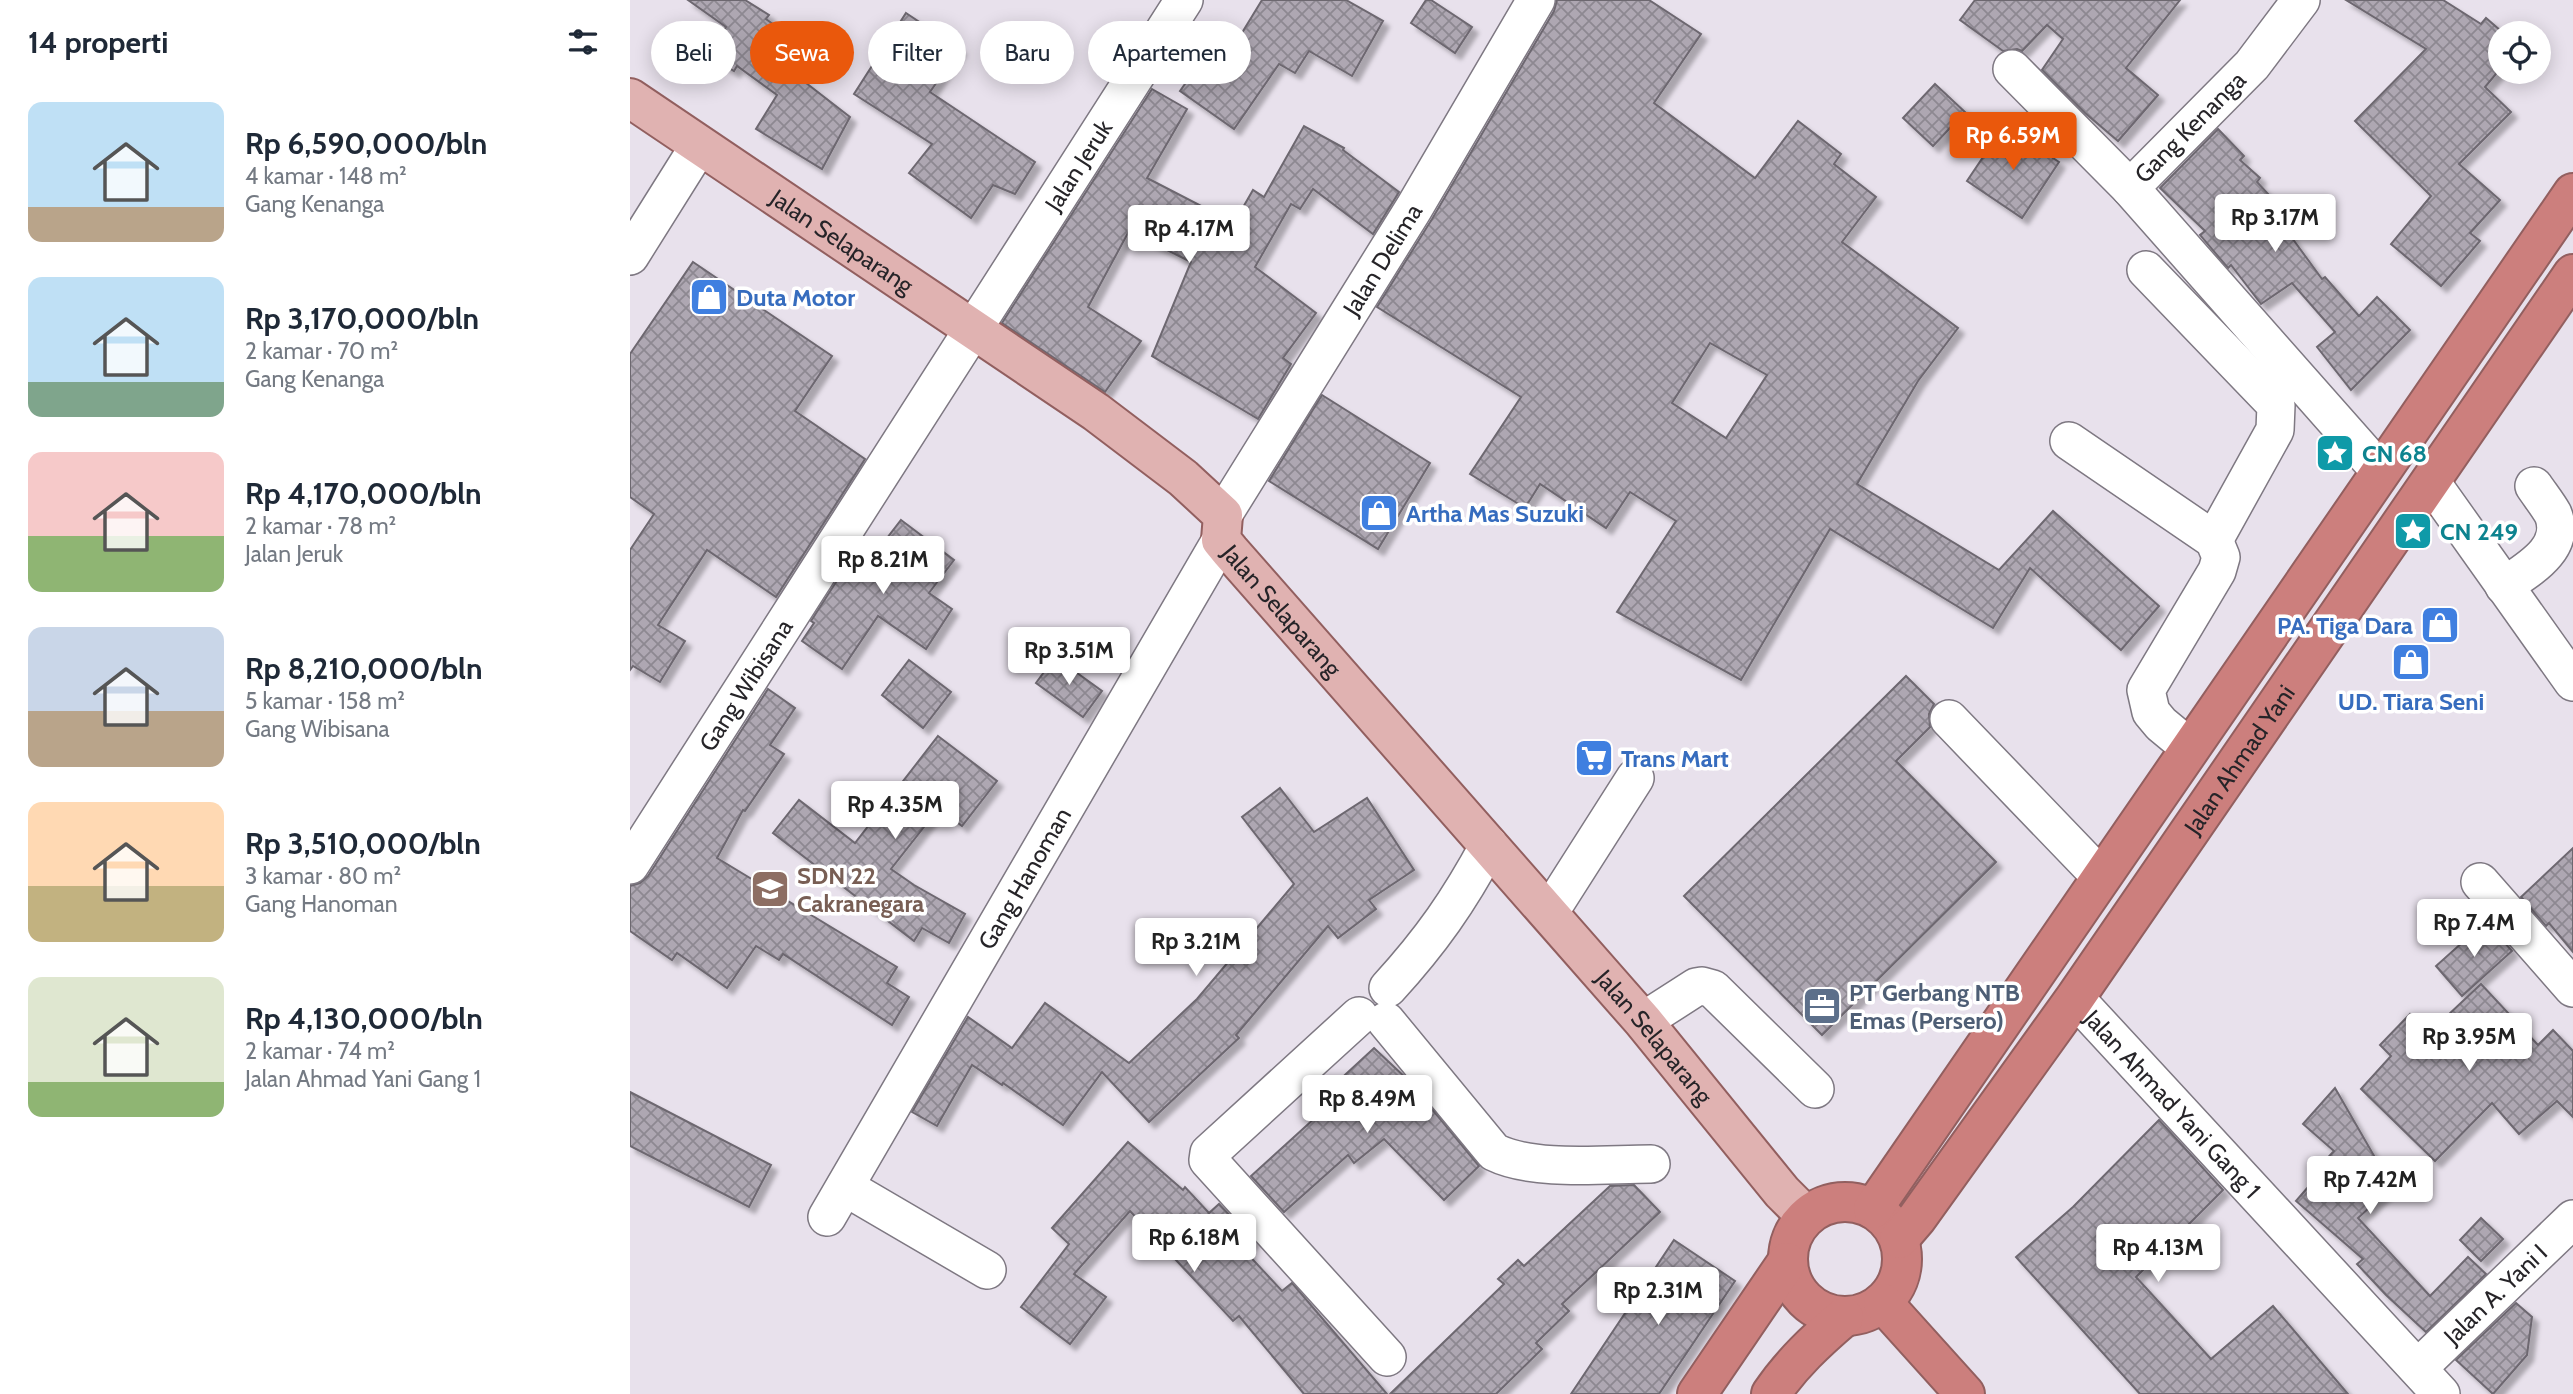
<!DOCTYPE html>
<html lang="id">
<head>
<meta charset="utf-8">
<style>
  :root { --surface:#fff; --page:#f2f2f3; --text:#1f2937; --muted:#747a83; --accent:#ea580c }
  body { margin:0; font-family:Cabin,sans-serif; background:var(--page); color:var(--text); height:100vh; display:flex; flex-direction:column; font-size:26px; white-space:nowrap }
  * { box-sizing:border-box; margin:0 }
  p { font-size:23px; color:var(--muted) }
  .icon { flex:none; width:38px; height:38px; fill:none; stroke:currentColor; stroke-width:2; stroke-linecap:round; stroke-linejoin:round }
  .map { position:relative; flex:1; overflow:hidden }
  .side { display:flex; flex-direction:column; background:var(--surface); width:630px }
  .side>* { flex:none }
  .guide { position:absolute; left:21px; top:21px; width:665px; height:63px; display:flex; gap:14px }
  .fabs { position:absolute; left:1858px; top:21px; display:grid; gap:14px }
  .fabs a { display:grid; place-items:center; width:63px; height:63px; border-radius:50%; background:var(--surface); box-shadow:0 4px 18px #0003; font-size:35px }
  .price { position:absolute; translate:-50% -60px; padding:0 16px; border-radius:7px; background:#fff; color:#222; font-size:23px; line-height:46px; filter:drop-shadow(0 2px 4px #0008) }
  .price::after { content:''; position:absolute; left:50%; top:42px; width:21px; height:16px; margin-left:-10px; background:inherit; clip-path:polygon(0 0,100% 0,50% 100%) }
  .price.on { background:var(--accent); color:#fff }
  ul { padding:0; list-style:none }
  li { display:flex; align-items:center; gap:21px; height:175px; padding:0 28px }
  li span { display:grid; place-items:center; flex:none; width:196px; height:140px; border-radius:14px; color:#555 }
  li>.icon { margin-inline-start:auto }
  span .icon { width:84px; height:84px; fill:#fffc; stroke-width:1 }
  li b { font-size:30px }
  h2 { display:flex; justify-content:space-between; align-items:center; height:84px; padding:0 28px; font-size:30px }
  .tag { padding:0 24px; border-radius:32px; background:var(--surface); box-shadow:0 4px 18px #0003; font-size:24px; line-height:63px }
  .tag.on { background:var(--accent); color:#fff }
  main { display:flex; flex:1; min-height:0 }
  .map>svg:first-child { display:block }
  .building { fill:url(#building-cross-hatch); stroke:#6d6770; stroke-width:2; fill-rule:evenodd; filter:url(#shadow) }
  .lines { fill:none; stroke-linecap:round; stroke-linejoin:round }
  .minor-casing { stroke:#7e7882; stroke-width:40 }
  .major-casing { stroke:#925f5f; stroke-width:42 }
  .highway-casing { stroke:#925f5f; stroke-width:42 }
  .minor { stroke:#fff; stroke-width:37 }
  .major { stroke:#e0b2b1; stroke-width:38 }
  .highway { stroke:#cc7f7d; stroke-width:38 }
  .labels { text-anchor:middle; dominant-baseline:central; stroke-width:7; stroke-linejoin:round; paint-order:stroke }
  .street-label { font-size:24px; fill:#262428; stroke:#fff }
  .shop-label { font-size:24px; font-weight:bold; fill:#366cbe; stroke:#fff; text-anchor:start }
  .culture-label { font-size:24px; font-weight:bold; fill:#0d838f; stroke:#fff; text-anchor:start }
  .education-label { font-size:24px; font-weight:bold; fill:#785e54; stroke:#fff; text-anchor:start }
  .service-label { font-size:24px; font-weight:bold; fill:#4e5e75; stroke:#fff; text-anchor:start }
</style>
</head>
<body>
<main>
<section class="side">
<h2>14 properti<svg class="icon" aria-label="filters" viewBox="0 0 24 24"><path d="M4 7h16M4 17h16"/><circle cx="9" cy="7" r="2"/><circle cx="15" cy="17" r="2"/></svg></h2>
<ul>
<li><span style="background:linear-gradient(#bfe0f5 75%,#b9a48a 0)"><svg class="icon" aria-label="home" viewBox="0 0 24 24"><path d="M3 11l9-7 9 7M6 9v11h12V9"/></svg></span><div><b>Rp 6,590,000/bln</b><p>4 kamar · 148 m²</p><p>Gang Kenanga</p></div></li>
<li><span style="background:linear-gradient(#bfe0f5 75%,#7fa58c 0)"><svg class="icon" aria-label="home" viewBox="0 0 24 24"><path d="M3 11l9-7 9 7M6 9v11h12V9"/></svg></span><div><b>Rp 3,170,000/bln</b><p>2 kamar · 70 m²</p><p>Gang Kenanga</p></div></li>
<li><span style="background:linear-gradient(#f6c9c9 60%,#8fb573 0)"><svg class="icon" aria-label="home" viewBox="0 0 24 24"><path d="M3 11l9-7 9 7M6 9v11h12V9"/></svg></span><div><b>Rp 4,170,000/bln</b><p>2 kamar · 78 m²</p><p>Jalan Jeruk</p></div></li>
<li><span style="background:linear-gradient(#c9d6e8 60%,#b9a48a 0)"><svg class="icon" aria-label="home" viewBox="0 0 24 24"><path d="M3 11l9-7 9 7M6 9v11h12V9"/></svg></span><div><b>Rp 8,210,000/bln</b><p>5 kamar · 158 m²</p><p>Gang Wibisana</p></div></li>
<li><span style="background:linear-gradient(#ffd9b3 60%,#c2b280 0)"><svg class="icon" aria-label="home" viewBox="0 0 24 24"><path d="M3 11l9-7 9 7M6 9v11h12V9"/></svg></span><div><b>Rp 3,510,000/bln</b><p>3 kamar · 80 m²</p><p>Gang Hanoman</p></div></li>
<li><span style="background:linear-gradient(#dfe7d0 75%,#8fb573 0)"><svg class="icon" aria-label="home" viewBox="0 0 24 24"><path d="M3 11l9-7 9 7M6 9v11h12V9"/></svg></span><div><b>Rp 4,130,000/bln</b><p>2 kamar · 74 m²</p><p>Jalan Ahmad Yani Gang 1</p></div></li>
</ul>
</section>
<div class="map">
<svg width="1943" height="1394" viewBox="0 0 1943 1394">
  <defs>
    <pattern id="building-cross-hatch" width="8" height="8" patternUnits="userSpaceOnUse" patternTransform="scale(1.75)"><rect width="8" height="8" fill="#aea7b2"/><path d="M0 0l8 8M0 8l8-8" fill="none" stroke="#8d8891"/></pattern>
    <filter id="shadow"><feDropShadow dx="6" dy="6" stdDeviation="2" flood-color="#0004"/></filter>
  </defs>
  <rect width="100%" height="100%" fill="#e8e1ec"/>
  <!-- building -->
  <g class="building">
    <polygon points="58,0 115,0 139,15 136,19 165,40 149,62 220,117 192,169 126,129 147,95 107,66 104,71 78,55 96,27"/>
    <polygon points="632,0 716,0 753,21 722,76 679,51 665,73 649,64 604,129 550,91 584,43 599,54"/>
    <polygon points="796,0 801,0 842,27 825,53 781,23"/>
    <path d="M927,0H1019L1071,34L1024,103L1125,178L1168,121L1211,154L1204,164L1246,197L1212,242L1328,328L1288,381L1227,484L1369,570L1423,511L1529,606L1491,650L1400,568L1363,628L1200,529L1111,680L987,612L1046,521L1000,492L976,528L910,484L895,508L840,474L891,397L747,307L802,219L924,11ZM1080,343L1137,375L1096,438L1042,403Z"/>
    <polygon points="1345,0 1550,0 1496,68 1528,95 1488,141 1455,113 1412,70 1433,39 1417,25 1392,51 1387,49 1373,51 1330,20"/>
    <polygon points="1716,0 1813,0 1851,24 1856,18 1871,31 1871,68 1855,87 1881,112 1829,164 1870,200 1840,233 1850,241 1811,286 1761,244 1801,196 1725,121 1796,49"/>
    <polygon points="276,13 330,49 300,92 405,162 385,194 363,185 341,218 279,173 302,144 224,94"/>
    <polygon points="1305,84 1335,112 1303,146 1273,118"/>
    <polygon points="522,89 557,109 517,178 604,223 623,190 634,197 674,126 714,148 713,150 769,192 743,234 683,189 670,209 661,204 625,267 686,313 653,358 661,364 628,419 522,356 561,262 499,231 458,307 511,341 475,392 372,323"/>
    <polygon points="1374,126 1429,162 1392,218 1337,181"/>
    <polygon points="1588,129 1614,156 1610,160 1630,178 1627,182 1662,220 1654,227 1692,279 1695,277 1729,316 1747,297 1780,330 1721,390 1687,347 1705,332 1662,283 1631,304 1601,265 1598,268 1570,235 1575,231 1530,188"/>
    <polygon points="63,262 202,356 165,411 235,459 146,597 77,550 28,625 55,641 30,682 3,666 0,670 0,550 24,514 0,497 0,354"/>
    <polygon points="692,395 800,463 748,549 639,481"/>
    <polygon points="271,520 324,560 299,593 322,609 296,649 248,616 212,669 172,641 184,623 181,621 226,551 240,560"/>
    <polygon points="425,657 472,691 453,717 406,683"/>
    <polygon points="279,660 321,692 293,728 252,695"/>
    <polygon points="1276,676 1304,704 1299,714 1300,727 1266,761 1366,862 1192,1035 1054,896"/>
    <polygon points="138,689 165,708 140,745 154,754 115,811 113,810 87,858 267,967 257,983 279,997 262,1025 153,954 149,960 126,946 97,988 47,953 42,960 0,931 0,886 10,883 18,876"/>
    <polygon points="308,736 367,781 332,826 309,808 261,869 284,885 335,914 319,943 292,928 284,941 143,833 169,800 225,843"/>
    <polygon points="650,788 684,832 737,798 784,870 739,900 746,909 708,938 698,926 606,1035 609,1038 519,1122 472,1072 433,1125 373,1083 372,1085 342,1065 307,1126 282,1112 338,1017 382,1048 415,1003 499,1063 567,999 664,884 612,817"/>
    <polygon points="1943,848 1943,952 1919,923 1916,926 1891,897"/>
    <polygon points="1853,924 1857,929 1860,926 1882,951 1832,996 1806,966"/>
    <polygon points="1851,984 1908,1045 1923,1030 1943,1051 1943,1117 1927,1101 1889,1134 1862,1103 1805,1161 1731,1089 1761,1056 1750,1045 1780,1014 1799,1033"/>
    <polygon points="744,1048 778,1080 849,1166 814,1200 754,1139 724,1163 718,1155 654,1212 621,1176 686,1117 678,1109"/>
    <polygon points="1705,1088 1762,1187 1728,1218 1800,1296 1838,1257 1856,1274 1796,1332 1756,1295 1727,1264 1733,1259 1666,1201 1692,1171 1689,1167 1704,1151 1673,1124"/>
    <polygon points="0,1092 141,1165 119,1207 0,1146"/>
    <polygon points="1529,1120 1593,1190 1506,1277 1581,1359 1643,1306 1718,1394 1510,1394 1386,1257 1443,1207"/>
    <polygon points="498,1142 553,1190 555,1187 579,1213 589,1204 623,1240 613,1249 652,1291 662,1283 757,1394 674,1394 609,1316 603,1321 500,1211 444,1274 476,1297 440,1344 391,1307 439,1244 422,1228"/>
    <polygon points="1004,1185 1030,1212 932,1304 939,1311 906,1343 912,1349 866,1394 760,1394 874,1284 868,1279 888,1260 894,1266 980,1186"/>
    <polygon points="1851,1218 1873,1239 1851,1261 1830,1240"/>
    <polygon points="1044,1240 1105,1281 1029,1394 941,1394"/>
    <polygon points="1886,1303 1902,1317 1897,1355 1863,1394 1826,1360"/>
  </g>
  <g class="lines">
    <!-- minor casing -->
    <g class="minor-casing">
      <g id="minor">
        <polyline points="1671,0 1622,65 1500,188 1750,471"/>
        <polyline points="1382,69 1500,188"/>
        <polyline points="0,256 69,146"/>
        <polyline points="1516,270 1646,405 1645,430 1584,540"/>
        <polyline points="1439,441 1584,540 1591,557 1587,571 1516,690 1521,712 1531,724 1560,748"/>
        <polyline points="1801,482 1943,682"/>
        <path id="s1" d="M593,515L784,208L906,0"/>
        <path d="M1874,586C1897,570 1937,549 1923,514C1918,505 1910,495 1904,486"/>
        <polyline points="1319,719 1471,877"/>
        <path id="s2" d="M0,865L554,0"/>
        <polyline points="1850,882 1943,988"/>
        <polyline points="919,913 1005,778"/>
        <path d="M758,988C801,941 829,901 859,845"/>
        <path id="s3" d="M1445,998L1811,1394"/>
        <polyline points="729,1016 579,1153 578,1160 757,1357"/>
        <path d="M756,1021L864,1152C905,1172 974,1164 1021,1164"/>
        <polyline points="1013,1021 1066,987 1072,986 1083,989 1185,1089"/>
        <polyline points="215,1187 357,1270"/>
        <path id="s4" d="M197,1217L591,540"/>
        <path id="s5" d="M1788,1368L1943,1219"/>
      </g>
    </g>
    <!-- major casing -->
    <g class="major-casing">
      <g id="major">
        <path id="s6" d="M0,98L466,412L553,478L593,515L591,540L600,551L1013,1021L1152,1192L1176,1216"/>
      </g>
    </g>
    <!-- highway casing -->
    <g class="highway-casing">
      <g id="highway">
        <circle cx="1215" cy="1259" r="57"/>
        <polyline points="1243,1209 1943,193"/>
        <path id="s7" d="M1269,1239L1287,1218L1445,998L1943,274"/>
        <polyline points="1253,1303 1335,1394"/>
        <polyline points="1067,1394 1157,1262"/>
        <path d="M1141,1394C1161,1364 1187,1340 1214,1317"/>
      </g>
    </g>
    <!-- minor -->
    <use href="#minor" class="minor"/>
    <!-- major -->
    <use href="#major" class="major"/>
    <!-- highway -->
    <use href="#highway" class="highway"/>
  </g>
  <!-- icons -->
  <defs>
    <g id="shop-square" transform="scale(2.0125)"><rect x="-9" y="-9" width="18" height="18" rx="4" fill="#3f7fe0" stroke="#fff"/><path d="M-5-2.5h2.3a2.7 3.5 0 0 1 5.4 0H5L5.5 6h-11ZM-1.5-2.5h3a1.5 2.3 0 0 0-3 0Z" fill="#fff"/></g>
    <g id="sight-square" transform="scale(2.0125)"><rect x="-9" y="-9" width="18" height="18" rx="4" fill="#0f9aa8" stroke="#fff"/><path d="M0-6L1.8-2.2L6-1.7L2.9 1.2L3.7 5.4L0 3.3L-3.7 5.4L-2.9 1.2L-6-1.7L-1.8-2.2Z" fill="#fff"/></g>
    <g id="supermarket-square" transform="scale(2.0125)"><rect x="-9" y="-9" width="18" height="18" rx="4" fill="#3f7fe0" stroke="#fff"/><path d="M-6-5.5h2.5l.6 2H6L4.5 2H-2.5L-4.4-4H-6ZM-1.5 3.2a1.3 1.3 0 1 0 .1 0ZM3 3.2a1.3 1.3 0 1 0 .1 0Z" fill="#fff"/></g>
    <g id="school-square" transform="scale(2.0125)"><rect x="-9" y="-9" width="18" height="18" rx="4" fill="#8d6e63" stroke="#fff"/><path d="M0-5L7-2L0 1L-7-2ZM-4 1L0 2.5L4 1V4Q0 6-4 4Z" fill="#fff"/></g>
    <g id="office-square" transform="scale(2.0125)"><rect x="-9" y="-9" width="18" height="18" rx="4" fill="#5c6f8a" stroke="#fff"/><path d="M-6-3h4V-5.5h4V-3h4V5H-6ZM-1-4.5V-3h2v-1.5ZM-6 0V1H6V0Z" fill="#fff"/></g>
  </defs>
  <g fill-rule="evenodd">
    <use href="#shop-square" x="79" y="297"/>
    <use href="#sight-square" x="1705" y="453"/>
    <use href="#shop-square" x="749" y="513"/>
    <use href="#sight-square" x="1783" y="531"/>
    <use href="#shop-square" x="1810" y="625"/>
    <use href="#shop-square" x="1781" y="662"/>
    <use href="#supermarket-square" x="964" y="758"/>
    <use href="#school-square" x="140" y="889"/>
    <use href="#office-square" x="1192" y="1006"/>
  </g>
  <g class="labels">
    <!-- street labels -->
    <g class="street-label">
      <text transform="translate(1560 127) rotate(-45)">Gang Kenanga</text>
      <text stroke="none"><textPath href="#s2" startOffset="831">Jalan Jeruk</textPath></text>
      <text stroke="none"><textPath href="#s6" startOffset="256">Jalan Selaparang</textPath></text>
      <text stroke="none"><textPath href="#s1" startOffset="301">Jalan Delima</textPath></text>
      <text stroke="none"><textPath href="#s6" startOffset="844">Jalan Selaparang</textPath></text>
      <text stroke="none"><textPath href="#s2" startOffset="214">Gang Wibisana</textPath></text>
      <text stroke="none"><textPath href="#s7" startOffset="588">Jalan Ahmad Yani</textPath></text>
      <text stroke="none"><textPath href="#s4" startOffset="392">Gang Hanoman</textPath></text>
      <text stroke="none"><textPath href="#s6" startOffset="1410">Jalan Selaparang</textPath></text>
      <text stroke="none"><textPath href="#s3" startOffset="144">Jalan Ahmad Yani Gang 1</textPath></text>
      <text stroke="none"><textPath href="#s5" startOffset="107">Jalan A. Yani I</textPath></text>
    </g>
    <!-- shop labels -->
    <g class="shop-label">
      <text x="106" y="297">Duta Motor</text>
      <text x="776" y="513">Artha Mas Suzuki</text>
      <text x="1783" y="625" text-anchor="end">PA. Tiga Dara</text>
      <text x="1781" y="701" text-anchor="middle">UD. Tiara Seni</text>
      <text x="991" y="758">Trans Mart</text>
    </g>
    <!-- culture labels -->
    <g class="culture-label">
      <text x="1732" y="453">CN 68</text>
      <text x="1810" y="531">CN 249</text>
    </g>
    <!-- education labels -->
    <g class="education-label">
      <text x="167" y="875">SDN 22<tspan x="167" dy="28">Cakranegara</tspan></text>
    </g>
    <!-- service labels -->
    <g class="service-label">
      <text x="1219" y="992">PT Gerbang NTB<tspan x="1219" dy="28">Emas (Persero)</tspan></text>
    </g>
  </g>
</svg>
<div class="fabs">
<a><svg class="icon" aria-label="locate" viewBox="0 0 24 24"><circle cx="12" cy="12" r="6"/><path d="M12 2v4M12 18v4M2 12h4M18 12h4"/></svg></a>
</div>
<b class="price on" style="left:1383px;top:172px">Rp 6.59M</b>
<b class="price" style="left:1645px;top:254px">Rp 3.17M</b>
<b class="price" style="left:559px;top:265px">Rp 4.17M</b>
<b class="price" style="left:253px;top:596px">Rp 8.21M</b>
<b class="price" style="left:439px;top:687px">Rp 3.51M</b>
<b class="price" style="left:265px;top:841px">Rp 4.35M</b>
<b class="price" style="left:1844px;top:959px">Rp 7.4M</b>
<b class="price" style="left:566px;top:978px">Rp 3.21M</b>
<b class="price" style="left:1839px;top:1073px">Rp 3.95M</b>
<b class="price" style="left:737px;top:1135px">Rp 8.49M</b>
<b class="price" style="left:1740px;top:1216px">Rp 7.42M</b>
<b class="price" style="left:564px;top:1274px">Rp 6.18M</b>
<b class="price" style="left:1528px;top:1284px">Rp 4.13M</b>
<b class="price" style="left:1028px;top:1327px">Rp 2.31M</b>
<div class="guide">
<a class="tag">Beli</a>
<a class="tag on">Sewa</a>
<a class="tag">Filter</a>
<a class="tag">Baru</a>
<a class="tag">Apartemen</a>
</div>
</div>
</main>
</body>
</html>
